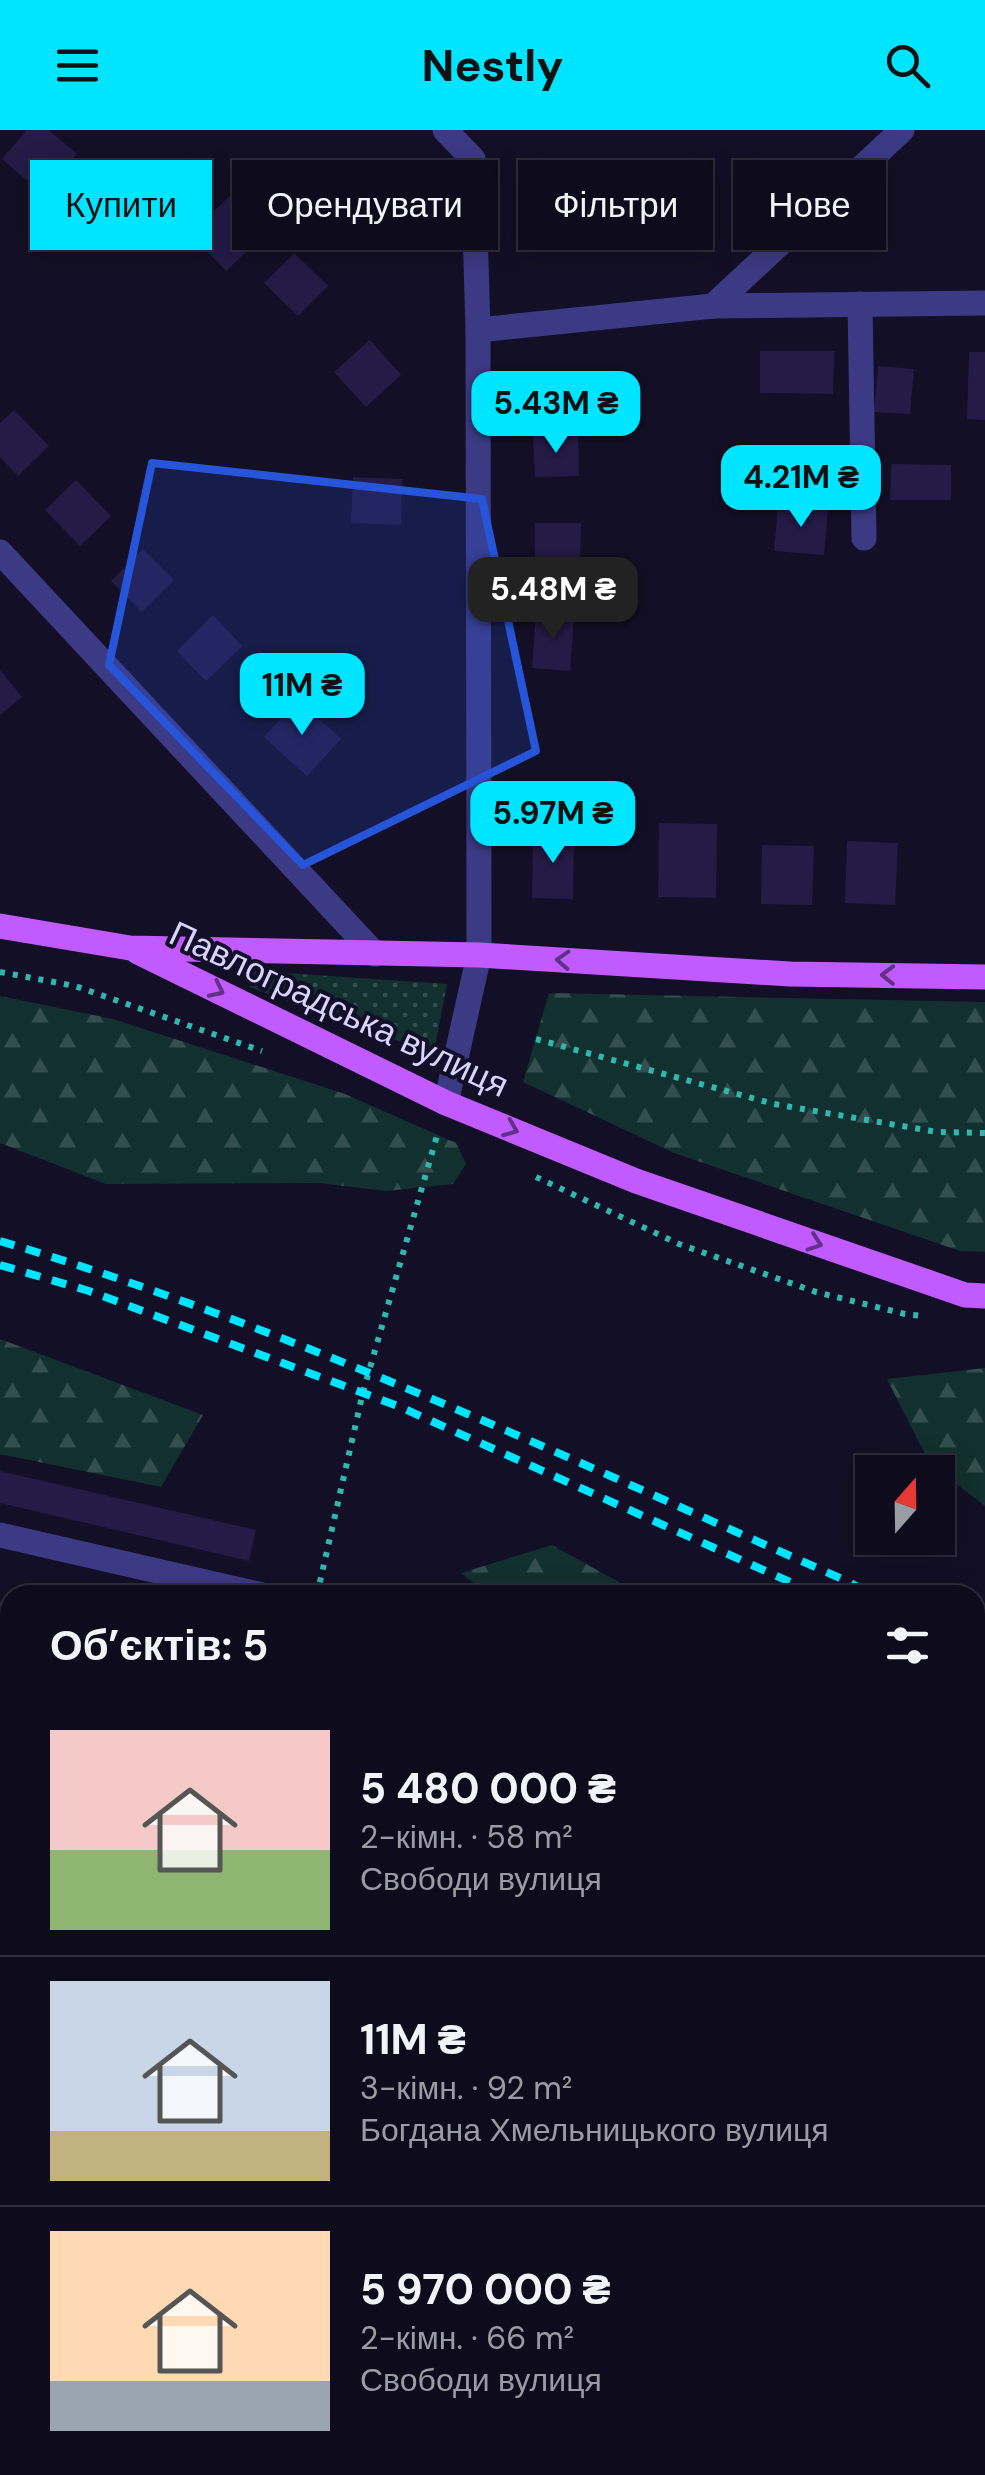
<!DOCTYPE html>
<html lang="uk">
<head>
<meta charset="utf-8">
<style>
  :root { --surface:#0e0b1c; --page:#171425; --text:#f1f3f6; --muted:#9b9ba3; --line:#2e2b3b; --accent:#00e5ff }
  body { margin:0; font-family:"DM Sans",sans-serif; background:var(--page); color:var(--text); height:100vh; display:flex; flex-direction:column; font-size:38px; white-space:nowrap }
  * { box-sizing:border-box; margin:0 }
  p { font-size:32px; color:var(--muted) }
  .icon { flex:none; width:55px; height:55px; fill:none; stroke:currentColor; stroke-width:2; stroke-linecap:round; stroke-linejoin:round }
  .map { position:relative; flex:1; overflow:hidden }
  .drawer { position:absolute; left:0px; top:1455px; width:985px; height:890px; display:flex; flex-direction:column; background:var(--surface); border-radius:30px 30px 0 0; box-shadow:0 5px 25px #0003,0 0 0 2px var(--line) }
  .drawer>* { flex:none }
  .guide { position:absolute; left:30px; top:30px; width:925px; height:90px; display:flex; gap:20px }
  .needle { width:65px; rotate:20deg }
  .tools { position:absolute; left:855px; top:1325px; display:grid; gap:20px }
  .tools a { display:grid; place-items:center; width:100px; height:100px; border-radius:0px; background:var(--surface); box-shadow:0 5px 25px #0003,0 0 0 2px var(--line); font-size:50px }
  .price { position:absolute; translate:-50% -85px; padding:0 22px; border-radius:20px; background:var(--accent); color:#111; font-size:32px; line-height:65px; filter:drop-shadow(0 2px 5px #0008) }
  .price::after { content:''; position:absolute; left:50%; top:60px; width:30px; height:22px; margin-left:-15px; background:inherit; clip-path:polygon(0 0,100% 0,50% 100%) }
  .price.current { background:#222; color:#fff }
  ul { padding:0; list-style:none }
  li { display:flex; align-items:center; gap:30px; height:250px; padding:0 50px }
  li+li { border-top:2px solid var(--line) }
  li span { display:grid; place-items:center; flex:none; width:280px; height:200px; border-radius:0px; color:#555 }
  li>.icon { margin-inline-start:auto }
  span .icon { width:120px; height:120px; fill:#fffc; stroke-width:1 }
  li b { font-size:42px }
  h2 { display:flex; justify-content:space-between; align-items:center; height:120px; padding:0 50px; font-size:42px }
  .chip { padding:0 35px; border-radius:0px; background:var(--surface); box-shadow:0 5px 25px #0003,0 0 0 2px var(--line); font-size:35px; line-height:90px }
  .chip.current { background:var(--accent); color:#111 }
  header { display:flex; justify-content:space-between; align-items:center; height:130px; padding:0 50px; background:var(--accent); color:#111; font-size:45px; font-weight:700 }
  .map>svg:first-child { display:block }
  .grass { fill:url(#grass-dots) }
  .forest { fill:url(#forest-firs) }
  .building { fill:#241b47 }
  .lines { fill:none; stroke-linecap:round; stroke-linejoin:round }
  .path { stroke:#2fb8b0; stroke-width:6; stroke-dasharray:5 8; stroke-linecap:butt }
  .minor { stroke:#3d3a85; stroke-width:25 }
  .major { stroke:#c25bff; stroke-width:25 }
  .rail { stroke:#00e5ff; stroke-width:8; stroke-dasharray:15 12; stroke-linecap:butt }
  .oneway { stroke:#623188 }
  .marked { fill:#2655da; fill-opacity:0.2; stroke:#2655da; stroke-width:8; stroke-linejoin:round }
  .labels { text-anchor:middle; dominant-baseline:central; stroke-width:8; stroke-linejoin:round; paint-order:stroke }
  .street-label { font-size:35px; fill:#d9d4ff; stroke:#130f26 }
</style>
</head>
<body>
<header><svg class="icon" aria-label="menu" viewBox="0 0 24 24"><path d="M4 6h16M4 12h16M4 18h16"/></svg>Nestly<svg class="icon" aria-label="search" viewBox="0 0 24 24"><circle cx="10" cy="10" r="6"/><path d="M15 15l6 6"/></svg></header>
<div class="map">
<svg width="985" height="2345" viewBox="0 0 985 2345">
  <defs>
    <pattern id="grass-dots" width="8" height="8" patternUnits="userSpaceOnUse" patternTransform="scale(2.5)"><rect width="8" height="8" fill="#12302f"/><path d="M2 2h.1M6 6h.1" fill="none" stroke="#344d4e" stroke-width="1.8" stroke-linecap="round"/></pattern>
    <pattern id="forest-firs" width="22" height="20" patternUnits="userSpaceOnUse" patternTransform="scale(2.5)"><rect width="22" height="20" fill="#12302f"/><path d="M5 1l3.5 6h-7zM16 11l3.5 6h-7z" fill="#344d4e"/></pattern>
  </defs>
  <rect width="100%" height="100%" fill="#130f26"/>
  <!-- grass -->
  <polygon class="grass" points="255,841 447,854 435,917 404,913 249,857"/>
  <!-- forest -->
  <g class="forest">
    <polygon points="549,863 985,872 985,1122 960,1121 674,1023 523,952"/>
    <polygon points="0,866 113,889 345,964 456,1013 466,1034 453,1054 386,1061 319,1053 106,1054 0,1013"/>
    <polygon points="0,1209 203,1285 161,1357 0,1324"/>
    <polygon points="985,1238 985,1376 930,1334 887,1249"/>
    <polygon points="552,1415 642,1465 489,1465 461,1443"/>
  </g>
  <!-- building -->
  <g class="building">
    <polygon points="27,0 49,0 77,24 43,64 2,29"/>
    <polygon points="234,62 270,99 226,141 190,103"/>
    <polygon points="294,123 328,156 298,186 264,153"/>
    <polygon points="370,210 401,245 366,277 334,242"/>
    <polygon points="760,221 834,221 833,264 760,263"/>
    <polygon points="969,222 985,222 985,290 967,289"/>
    <polygon points="878,236 914,239 910,284 874,282"/>
    <polygon points="14,280 49,316 18,346 0,327 0,293"/>
    <polygon points="533,306 578,306 579,346 535,347"/>
    <polygon points="891,334 951,335 951,370 890,370"/>
    <polygon points="353,347 402,349 401,395 351,393"/>
    <polygon points="76,350 111,386 80,416 45,380"/>
    <polygon points="778,375 828,378 824,425 774,421"/>
    <polygon points="535,393 581,393 580,432 535,431"/>
    <polygon points="143,419 174,450 142,482 111,451"/>
    <polygon points="536,482 574,485 570,541 532,538"/>
    <polygon points="213,485 242,516 206,551 177,521"/>
    <polygon points="0,540 22,567 0,585"/>
    <polygon points="298,569 341,609 307,646 264,607"/>
    <polygon points="659,693 717,694 716,768 658,767"/>
    <polygon points="533,703 574,704 573,769 532,768"/>
    <polygon points="847,711 898,713 895,775 845,773"/>
    <polygon points="762,715 814,716 812,775 761,774"/>
    <polygon points="0,1341 256,1400 249,1431 0,1373"/>
    <polygon points="975,1756 985,1762 985,1808 975,1802"/>
    <polygon points="975,2333 985,2340 985,2345 955,2345 962,2335 975,2335"/>
  </g>
  <g class="lines">
    <!-- path -->
    <g class="path">
      <polyline points="0,842 75,856 262,921"/>
      <polyline points="536,909 774,974 937,1002 985,1003"/>
      <polyline points="536,1047 679,1114 816,1162 905,1184 923,1186"/>
      <polyline points="317,1465 363,1262 438,1002"/>
    </g>
    <!-- minor -->
    <g class="minor">
      <polyline points="445,0 473,29 478,200 479,780 479,825 446,973"/>
      <polyline points="860,174 864,408"/>
      <polyline points="713,176 902,0"/>
      <polyline points="478,200 713,176 985,173"/>
      <polyline points="0,422 375,824"/>
      <polyline points="0,1405 262,1465"/>
      <polyline points="975,1844 985,1850"/>
      <polyline points="0,1918 10,1921"/>
      <polyline points="772,2335 787,2345"/>
      <polyline points="156,2345 157,2335"/>
    </g>
    <!-- major -->
    <g class="major">
      <polyline points="0,796 130,818 479,825 790,844 985,847"/>
      <polyline points="138,822 446,973 636,1051 965,1165 985,1166"/>
    </g>
    <!-- rail -->
    <g class="rail">
      <path d="M0,1111C293,1198 570,1329 849,1452L871,1465"/>
      <polyline points="0,1135 89,1161 398,1276 819,1465"/>
      <polyline points="975,1525 985,1531"/>
      <polyline points="975,1554 985,1560"/>
    </g>
  </g>
  <!-- one-way arrows -->
  <defs><path id="oneway-chevron" d="M-2-3.5L2.5 0L-2 3.5" fill="none" stroke-width="1.6" stroke-linecap="round" stroke-linejoin="round" transform="scale(2.5)"/></defs>
  <g class="oneway">
    <use href="#oneway-chevron" transform="translate(563 830) rotate(-177)"/>
    <use href="#oneway-chevron" transform="translate(888 845) rotate(-179)"/>
    <use href="#oneway-chevron" transform="translate(217 860) rotate(26)"/>
    <use href="#oneway-chevron" transform="translate(511 999) rotate(22)"/>
    <use href="#oneway-chevron" transform="translate(815 1113) rotate(19)"/>
  </g>
  <!-- marked area -->
  <path class="marked" d="M152,333L482,369L536,621L303,735L109,535Z"/>
  <g class="labels">
    <!-- street labels -->
    <g class="street-label">
      <text transform="translate(339 879) rotate(25)">Павлоградська вулиця</text>
    </g>
  </g>
</svg>
<div class="tools">
<a><svg class="needle" viewBox="-14 -14 28 28"><path d="M0-13l5 13h-10z" fill="#e53935"/><path d="M0 13l5-13h-10z" fill="#9b9ba3"/></svg></a>
</div>
<b class="price" style="left:556px;top:326px">5.43M ₴</b>
<b class="price" style="left:801px;top:400px">4.21M ₴</b>
<b class="price current" style="left:553px;top:512px">5.48M ₴</b>
<b class="price" style="left:302px;top:608px">11M ₴</b>
<b class="price" style="left:553px;top:736px">5.97M ₴</b>
<div class="guide">
<a class="chip current">Купити</a>
<a class="chip">Орендувати</a>
<a class="chip">Фільтри</a>
<a class="chip">Нове</a>
</div>
<section class="drawer">
<h2>Об’єктів: 5<svg class="icon" aria-label="filters" viewBox="0 0 24 24"><path d="M4 7h16M4 17h16"/><circle cx="9" cy="7" r="2"/><circle cx="15" cy="17" r="2"/></svg></h2>
<ul>
<li><span style="background:linear-gradient(#f6c9c9 60%,#8fb573 0)"><svg class="icon" aria-label="home" viewBox="0 0 24 24"><path d="M3 11l9-7 9 7M6 9v11h12V9"/></svg></span><div><b>5 480 000 ₴</b><p>2-кімн. · 58 m²</p><p>Свободи вулиця</p></div></li>
<li><span style="background:linear-gradient(#c9d6e8 75%,#c2b280 0)"><svg class="icon" aria-label="home" viewBox="0 0 24 24"><path d="M3 11l9-7 9 7M6 9v11h12V9"/></svg></span><div><b>11M ₴</b><p>3-кімн. · 92 m²</p><p>Богдана Хмельницького вулиця</p></div></li>
<li><span style="background:linear-gradient(#ffd9b3 75%,#9aa5b1 0)"><svg class="icon" aria-label="home" viewBox="0 0 24 24"><path d="M3 11l9-7 9 7M6 9v11h12V9"/></svg></span><div><b>5 970 000 ₴</b><p>2-кімн. · 66 m²</p><p>Свободи вулиця</p></div></li>
</ul>
</section>
</div>
</body>
</html>
